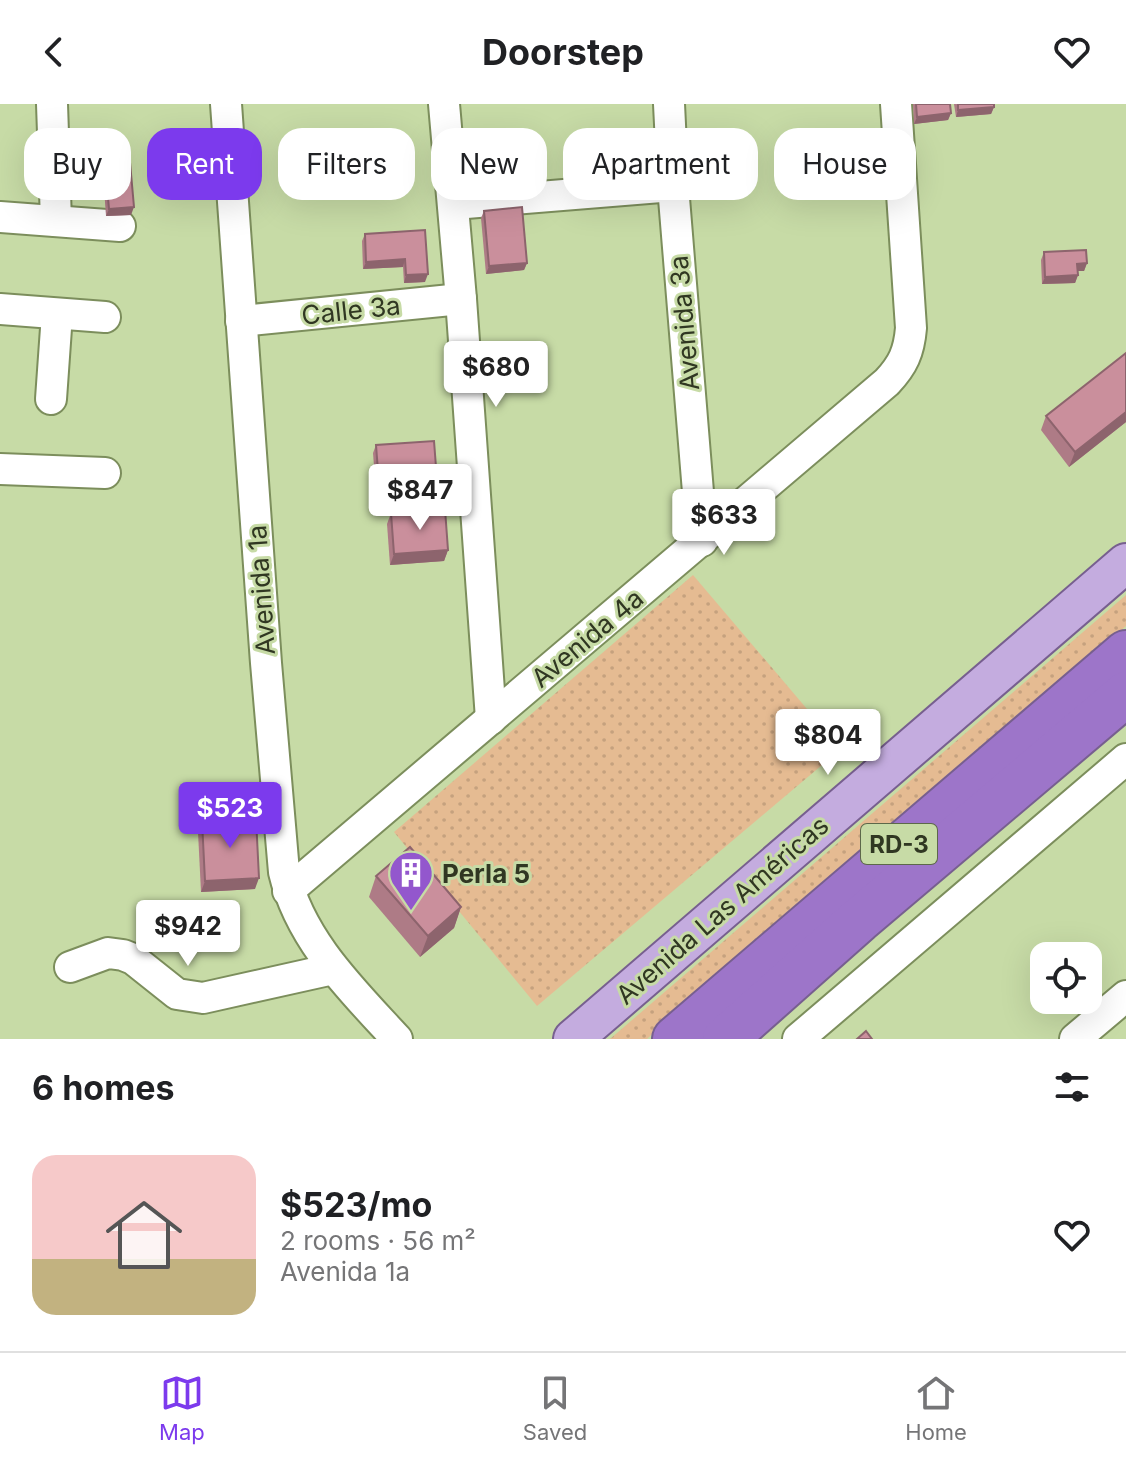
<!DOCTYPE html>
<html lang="en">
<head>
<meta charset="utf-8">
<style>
  :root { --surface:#fff; --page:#f2f2f2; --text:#202124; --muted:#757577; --line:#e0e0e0; --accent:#7c3aed }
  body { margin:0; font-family:Inter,sans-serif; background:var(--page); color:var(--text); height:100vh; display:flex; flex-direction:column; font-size:30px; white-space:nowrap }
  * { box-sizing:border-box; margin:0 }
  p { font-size:26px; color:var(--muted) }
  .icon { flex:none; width:44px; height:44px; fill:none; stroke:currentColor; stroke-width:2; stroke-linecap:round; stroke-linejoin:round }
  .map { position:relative; height:935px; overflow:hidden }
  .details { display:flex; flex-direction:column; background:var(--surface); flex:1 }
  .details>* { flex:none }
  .guide { position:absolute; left:24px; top:24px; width:1078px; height:72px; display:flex; gap:16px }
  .buttons { position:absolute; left:1030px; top:838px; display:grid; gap:16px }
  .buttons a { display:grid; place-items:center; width:72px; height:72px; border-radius:16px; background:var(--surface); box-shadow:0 8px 32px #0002; font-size:40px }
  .price { position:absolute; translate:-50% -68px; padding:0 18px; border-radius:8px; background:#fff; color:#222; font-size:26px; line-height:52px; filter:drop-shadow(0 2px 4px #0008) }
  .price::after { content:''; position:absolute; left:50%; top:48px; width:24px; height:18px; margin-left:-12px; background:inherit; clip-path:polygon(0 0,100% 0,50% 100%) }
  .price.on { background:var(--accent); color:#fff }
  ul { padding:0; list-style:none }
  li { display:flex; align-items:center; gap:24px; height:200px; padding:0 32px }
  li span { display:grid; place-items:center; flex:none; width:224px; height:160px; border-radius:24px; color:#555 }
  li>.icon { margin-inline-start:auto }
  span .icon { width:96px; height:96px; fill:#fffc; stroke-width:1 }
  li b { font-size:34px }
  h2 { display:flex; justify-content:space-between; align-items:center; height:96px; padding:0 32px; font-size:34px }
  .tag { padding:0 28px; border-radius:24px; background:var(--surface); box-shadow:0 8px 32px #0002; font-size:28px; line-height:72px }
  .tag.on { background:var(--accent); color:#fff }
  header { display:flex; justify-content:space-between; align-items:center; height:104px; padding:0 32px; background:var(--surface); font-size:36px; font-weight:700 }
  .dock { display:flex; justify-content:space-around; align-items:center; height:112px; border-top:2px solid var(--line); background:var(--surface); font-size:22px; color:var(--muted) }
  .dock a { display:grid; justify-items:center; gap:4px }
  .dock .on { color:var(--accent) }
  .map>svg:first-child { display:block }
  .grass { fill:url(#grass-dots) }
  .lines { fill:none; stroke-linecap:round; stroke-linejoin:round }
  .minor-casing { stroke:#7c8e5c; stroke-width:34 }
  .major-casing { stroke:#775f8f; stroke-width:42 }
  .highway-casing { stroke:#775f8f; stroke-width:48 }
  .minor { stroke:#fff; stroke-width:30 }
  .major { stroke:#c4acdf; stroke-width:38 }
  .highway { stroke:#9d75c9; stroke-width:44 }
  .wall { fill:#ae7b86 }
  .shaded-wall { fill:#8d646d }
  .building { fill:#ca8f9c; stroke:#8d646d; stroke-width:2 }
  .labels { text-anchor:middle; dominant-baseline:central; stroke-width:6; stroke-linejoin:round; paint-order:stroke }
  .shield { fill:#c7dba6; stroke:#5d684a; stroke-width:2 }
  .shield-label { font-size:24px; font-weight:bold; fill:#303722 }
  .street-label { font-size:26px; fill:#303722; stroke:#c7dba6 }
  .poi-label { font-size:26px; font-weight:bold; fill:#303722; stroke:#c7dba6; text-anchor:start }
</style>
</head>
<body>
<header><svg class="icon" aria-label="back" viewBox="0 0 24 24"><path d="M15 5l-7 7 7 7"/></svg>Doorstep<svg class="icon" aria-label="heart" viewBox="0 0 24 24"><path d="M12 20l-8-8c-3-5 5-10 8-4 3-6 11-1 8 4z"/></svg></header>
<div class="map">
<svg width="1126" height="935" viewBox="0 0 1126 935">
  <defs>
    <pattern id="grass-dots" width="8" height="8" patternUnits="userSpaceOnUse" patternTransform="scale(2)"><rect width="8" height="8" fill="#e5bb92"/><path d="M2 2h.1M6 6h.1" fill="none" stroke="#c5a17e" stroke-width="1.8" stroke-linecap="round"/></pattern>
  </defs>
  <rect width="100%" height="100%" fill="#c7dba6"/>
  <!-- grass -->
  <g class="grass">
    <polygon points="693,471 841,645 537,902 394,728"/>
    <polygon points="1126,491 1126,522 706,879 647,935 610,935"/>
  </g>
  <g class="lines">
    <!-- minor casing -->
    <g class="minor-casing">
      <g id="minor">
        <polyline points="52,0 56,117"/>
        <path d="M226,0L266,559L284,768C300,836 351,885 397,935"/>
        <polyline points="444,0 461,195 491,615"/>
        <polyline points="669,0 673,82 702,437"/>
        <polyline points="454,100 673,82"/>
        <polyline points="0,113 120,122"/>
        <polyline points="0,205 105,213"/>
        <polyline points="241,217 461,195"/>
        <polyline points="51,295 57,210"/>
        <polyline points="0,365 105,369"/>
        <path d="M288,787L887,278C903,261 909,248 911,224L896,0"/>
        <polyline points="70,863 108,849 123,851 133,855 177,890 203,894 333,865"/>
        <polyline points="798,935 1126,655"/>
        <polyline points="1075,935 1126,892"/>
      </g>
    </g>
    <!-- major casing -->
    <g class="major-casing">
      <polyline id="major" points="573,935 1126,459"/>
    </g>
    <!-- highway casing -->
    <g class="highway-casing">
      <g id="highway">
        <polyline points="675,935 1126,549"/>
        <polyline points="725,935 859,816 1126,590"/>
      </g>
    </g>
    <!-- minor -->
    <use href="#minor" class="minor"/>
    <!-- major -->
    <use href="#major" class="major"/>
    <!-- highway -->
    <use href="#highway" class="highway"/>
  </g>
  <!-- wall -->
  <g class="wall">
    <polygon points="913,0 950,0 951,9 948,16 914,20"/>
    <polygon points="954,0 994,0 994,3 991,10 956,13"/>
    <polygon points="104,49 131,111 106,112 102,57"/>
    <polygon points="484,107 527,159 524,166 486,170 481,114"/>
    <polygon points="425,126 425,178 404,179 403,163 363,165 362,137 365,130"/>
    <polygon points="1044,148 1087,159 1084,167 1078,167 1078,171 1075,179 1042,180 1041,156"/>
    <polygon points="1126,249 1126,318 1069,363 1041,326 1046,312"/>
    <polygon points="376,341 436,363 434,370 375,375 373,349"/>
    <polygon points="391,409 448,446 444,457 390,461 387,420"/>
    <polygon points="202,717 255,785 201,788 198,728"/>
    <polygon points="376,772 461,803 454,824 420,853 369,793"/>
  </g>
  <!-- shaded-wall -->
  <g class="shaded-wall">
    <polygon points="994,3 991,10 956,13 958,6"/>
    <polygon points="951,9 948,16 914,20 917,13"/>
    <polygon points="134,103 131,111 106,112 109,105"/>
    <polygon points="405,155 403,163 363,165 366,158"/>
    <polygon points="527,159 524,166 486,170 489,162"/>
    <polygon points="1087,159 1084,167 1074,167 1077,160"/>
    <polygon points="428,170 425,178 404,179 406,171"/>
    <polygon points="1078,171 1075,179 1042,180 1045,173"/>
    <polygon points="1126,308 1126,318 1069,363 1075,348"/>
    <polygon points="436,363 434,370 375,375 378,367"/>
    <polygon points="448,446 444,457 390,461 394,450"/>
    <polygon points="259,774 255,785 201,788 205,777"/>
    <polygon points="461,803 454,824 420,853 428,832"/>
  </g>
  <!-- building -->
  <g class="building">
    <polygon points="916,0 950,0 951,9 917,13"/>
    <polygon points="958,0 994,0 994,3 958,6"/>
    <polygon points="129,47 134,103 109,105 104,49"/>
    <polygon points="522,103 527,159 489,162 484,107"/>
    <polygon points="425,126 428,170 406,171 405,155 366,158 365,130"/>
    <polygon points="1086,146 1087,159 1077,160 1078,171 1045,173 1044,148"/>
    <polygon points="1126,249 1126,308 1075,348 1046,312"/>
    <polygon points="434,337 436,363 378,367 376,341"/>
    <polygon points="445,405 448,446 394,450 391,409"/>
    <polygon points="256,714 259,774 205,777 202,717"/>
    <polygon points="410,743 461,803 428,832 376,772"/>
    <polygon points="866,927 872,935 857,935"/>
  </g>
  <!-- icons -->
  <defs>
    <g id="building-pin" transform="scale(2.3)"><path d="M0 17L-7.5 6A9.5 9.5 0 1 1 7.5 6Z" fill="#9357cd" stroke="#c7dba6"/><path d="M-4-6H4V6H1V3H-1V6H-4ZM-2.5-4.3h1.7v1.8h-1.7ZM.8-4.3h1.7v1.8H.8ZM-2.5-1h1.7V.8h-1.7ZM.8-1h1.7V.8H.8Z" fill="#fff"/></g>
  </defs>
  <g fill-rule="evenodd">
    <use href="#building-pin" x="411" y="769"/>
  </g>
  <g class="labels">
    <!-- shield labels -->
    <rect class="shield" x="861" y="720" width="76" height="40" rx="6"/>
    <g class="shield-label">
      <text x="899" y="740">RD-3</text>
    </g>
    <!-- street labels -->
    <g class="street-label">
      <text transform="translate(351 206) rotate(-6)">Calle 3a</text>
      <text transform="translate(684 219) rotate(-95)">Avenida 3a</text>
      <text transform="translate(261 486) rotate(-94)">Avenida 1a</text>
      <text transform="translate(587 534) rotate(-40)">Avenida 4a</text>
      <text transform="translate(722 806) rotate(-41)">Avenida Las Américas</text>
    </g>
    <!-- poi labels -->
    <g class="poi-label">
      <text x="442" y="769">Perla 5</text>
    </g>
  </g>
</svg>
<div class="buttons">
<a><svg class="icon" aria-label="locate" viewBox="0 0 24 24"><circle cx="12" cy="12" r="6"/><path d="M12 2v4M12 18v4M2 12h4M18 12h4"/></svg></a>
</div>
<b class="price" style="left:496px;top:305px">$680</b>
<b class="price" style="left:420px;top:428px">$847</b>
<b class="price" style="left:724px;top:453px">$633</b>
<b class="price" style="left:828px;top:673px">$804</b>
<b class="price on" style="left:230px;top:746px">$523</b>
<b class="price" style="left:188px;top:864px">$942</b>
<div class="guide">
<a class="tag">Buy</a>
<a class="tag on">Rent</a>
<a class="tag">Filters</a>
<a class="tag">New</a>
<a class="tag">Apartment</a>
<a class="tag">House</a>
</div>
</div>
<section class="details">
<h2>6 homes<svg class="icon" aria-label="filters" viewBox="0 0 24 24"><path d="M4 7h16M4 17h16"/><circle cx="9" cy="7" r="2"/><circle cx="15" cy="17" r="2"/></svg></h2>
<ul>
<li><span style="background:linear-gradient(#f6c9c9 65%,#c2b280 0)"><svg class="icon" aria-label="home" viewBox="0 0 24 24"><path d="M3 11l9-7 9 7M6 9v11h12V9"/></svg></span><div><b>$523/mo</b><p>2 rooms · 56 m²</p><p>Avenida 1a</p></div><svg class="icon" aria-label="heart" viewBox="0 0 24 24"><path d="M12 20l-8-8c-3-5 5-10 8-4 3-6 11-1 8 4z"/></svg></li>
</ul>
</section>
<nav class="dock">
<a class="on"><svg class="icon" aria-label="map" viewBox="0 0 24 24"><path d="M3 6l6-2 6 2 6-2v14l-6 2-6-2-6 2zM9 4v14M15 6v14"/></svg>Map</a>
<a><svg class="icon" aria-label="saved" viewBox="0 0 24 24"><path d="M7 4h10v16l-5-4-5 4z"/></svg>Saved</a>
<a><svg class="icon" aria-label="home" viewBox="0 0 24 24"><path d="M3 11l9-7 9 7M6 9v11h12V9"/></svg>Home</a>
</nav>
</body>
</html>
